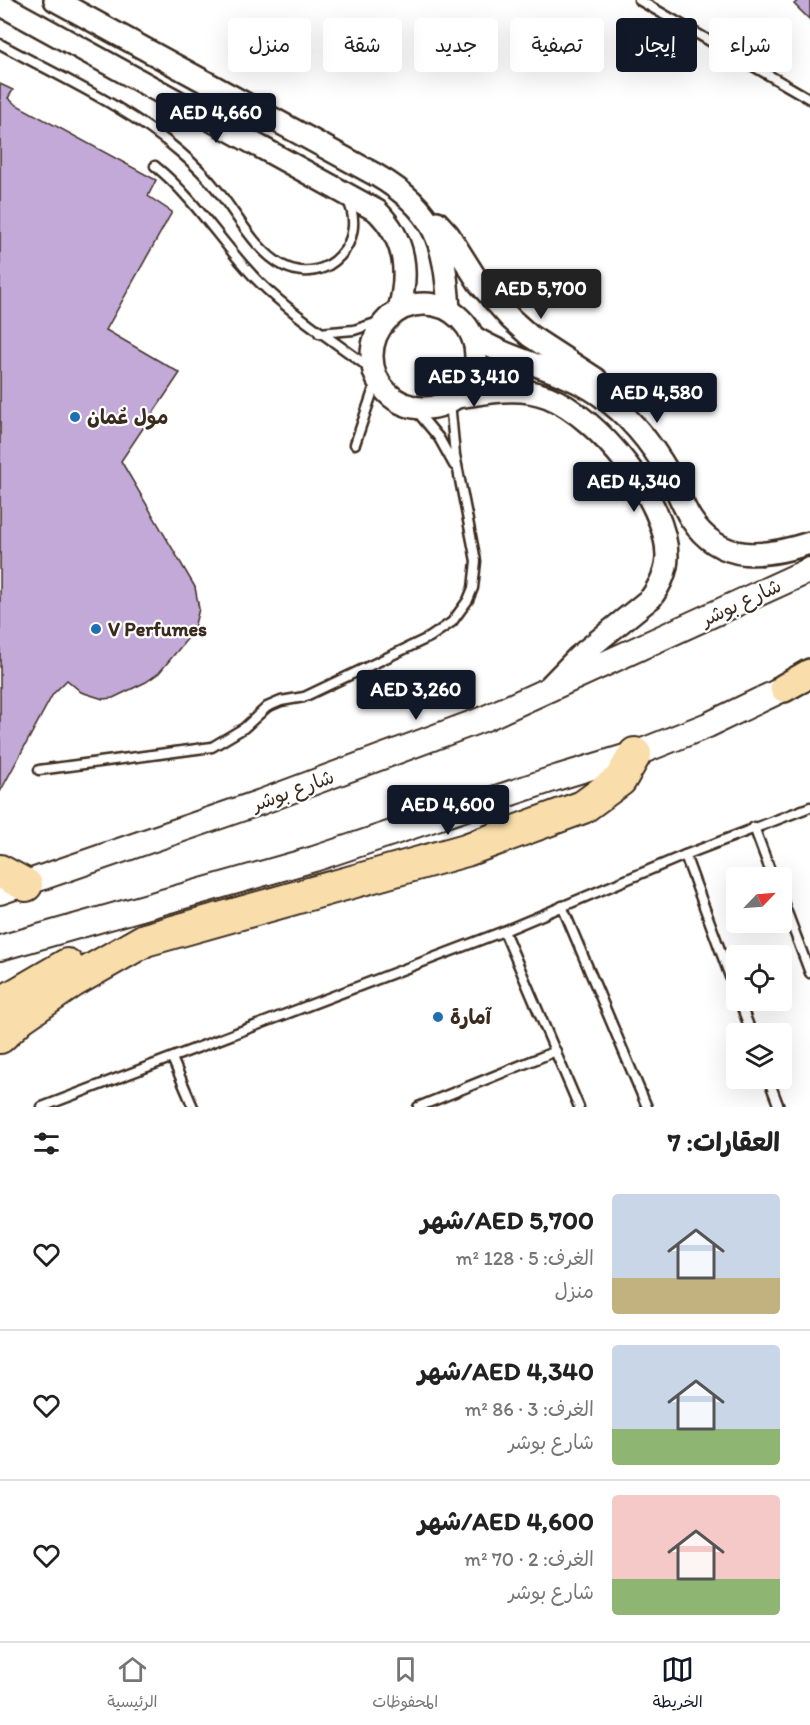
<!DOCTYPE html>
<html lang="ar">
<head>
<meta charset="utf-8">
<style>
  :root { --surface:#fff; --page:#f6f6f6; --text:#222; --muted:#767676; --line:#e0e0e0; --accent:#111827 }
  body { margin:0; font-family:Itim,"Playpen Sans Arabic",sans-serif; background:var(--page); color:var(--text); direction:rtl; height:100vh; display:flex; flex-direction:column; font-size:22px; white-space:nowrap }
  * { box-sizing:border-box; margin:0 }
  p { font-size:20px; color:var(--muted) }
  .icon { flex:none; width:33px; height:33px; fill:none; stroke:currentColor; stroke-width:2; stroke-linecap:round; stroke-linejoin:round }
  .map { position:relative; height:1107px; overflow:hidden; direction:ltr }
  .panel { display:flex; flex-direction:column; background:var(--surface); flex:1 }
  .panel>* { flex:none }
  .top-card { position:absolute; left:18px; top:18px; width:774px; height:54px; direction:rtl; display:flex; gap:12px }
  .needle { width:39px; rotate:65deg }
  .controls { position:absolute; left:726px; top:867px; display:grid; gap:12px }
  .controls a { display:grid; place-items:center; width:66px; height:66px; border-radius:6px; background:var(--surface); box-shadow:0 6px 24px #0002; font-size:30px }
  .price { position:absolute; translate:-50% -51px; padding:0 14px; border-radius:6px; background:var(--accent); color:#fff; font-size:20px; line-height:39px; filter:drop-shadow(0 2px 3px #0008) }
  .price::after { content:''; position:absolute; left:50%; top:36px; width:18px; height:14px; margin-left:-9px; background:inherit; clip-path:polygon(0 0,100% 0,50% 100%) }
  .price.current { background:#222; color:#fff }
  ul { padding:0; list-style:none }
  li { display:flex; align-items:center; gap:18px; height:150px; padding:0 30px }
  li+li { border-top:2px solid var(--line) }
  li span { display:grid; place-items:center; flex:none; width:168px; height:120px; border-radius:6px; color:#555 }
  li>.icon { margin-inline-start:auto }
  span .icon { width:72px; height:72px; fill:#fffc; stroke-width:1 }
  li b { font-size:26px }
  h2 { display:flex; justify-content:space-between; align-items:center; height:72px; padding:0 30px; font-size:26px }
  .tag { padding:0 21px; border-radius:6px; background:var(--surface); box-shadow:0 6px 24px #0002; font-size:21px; line-height:54px }
  .tag.current { background:var(--accent); color:#fff }
  .menu { display:flex; justify-content:space-around; align-items:center; height:84px; border-top:2px solid var(--line); background:var(--surface); font-size:16px; color:var(--muted) }
  .menu a { display:grid; justify-items:center; gap:3px }
  .menu .current { color:var(--accent) }
  .map>svg:first-child { display:block }
  .building { fill:#c2a9d8; stroke:#3b2a1e; stroke-width:1.5 }
  .lines { fill:none; stroke-linecap:round; stroke-linejoin:round }
  .service-casing { stroke:#3b2a1e; stroke-width:13 }
  .tertiary-casing { stroke:#3b2a1e; stroke-width:26 }
  .secondary-casing { stroke:#3b2a1e; stroke-width:28 }
  .primary-casing { stroke:#3b2a1e; stroke-width:32 }
  .motorway-casing { stroke:#3b2a1e; stroke-width:36 }
  .service { stroke:#fff; stroke-width:8 }
  .tertiary { stroke:#fff; stroke-width:21 }
  .secondary { stroke:#fff; stroke-width:24 }
  .primary { stroke:#f9deab; stroke-width:27 }
  .motorway { stroke:#f9deab; stroke-width:32 }
  .poi-dot { fill:#1f6fb2; stroke:#fff; stroke-width:2 }
  .labels { text-anchor:middle; dominant-baseline:central; stroke-width:4.5; stroke-linejoin:round; paint-order:stroke }
  .poi-label { font-size:20px; font-weight:bold; fill:#3b2a1e; stroke:#fff; text-anchor:start }
  .street-label { font-size:20px; fill:#3b2a1e; stroke:#fff }
</style>
</head>
<body>
<div class="map">
<svg width="810" height="1107" viewBox="0 0 810 1107">
  <rect width="100%" height="100%" fill="#fff"/>
  <filter id="ink" filterUnits="userSpaceOnUse"><feTurbulence type="fractalNoise" baseFrequency=".0167" numOctaves="2"/><feDisplacementMap in="SourceGraphic" scale="12" xChannelSelector="R" yChannelSelector="G"/><feConvolveMatrix kernelMatrix="1 2 1 2 8 2 1 2 1" color-interpolation-filters="sRGB"/></filter>
  <g filter="url(#ink)">
    <!-- building -->
    <g class="building">
      <polygon points="799,0 810,0 810,20 794,4"/>
      <polygon points="0,84 13,90 8,98 15,104 156,180 148,196 172,212 106,330 180,373 121,461 195,587 199,609 193,632 159,673 146,682 113,698 103,699 81,692 67,680 53,694 0,792"/>
    </g>
    <g class="lines">
      <!-- service casing -->
      <g class="service-casing">
        <g id="service">
          <polyline points="639,0 810,99"/>
          <path d="M0,44C60,77 128,107 180,152C194,164 207,177 218,191C238,216 256,252 284,266C328,287 369,240 347,199"/>
          <path d="M155,166C196,199 222,245 259,282C295,317 336,342 375,372"/>
          <polyline points="319,333 354,330 388,319"/>
          <polyline points="414,408 439,438 454,465"/>
          <polyline points="355,444 377,379"/>
          <polyline points="39,770 212,747 244,728 267,707 281,701 304,697 430,637 452,622 468,600 473,588 476,561 455,455 450,402"/>
          <polyline points="754,827 773,878"/>
          <polyline points="685,855 736,993"/>
          <polyline points="782,899 810,973"/>
          <polyline points="562,906 647,1107"/>
          <polyline points="504,931 579,1107"/>
          <polyline points="739,1000 752,1034"/>
          <polyline points="172,1058 193,1107"/>
          <polyline points="768,1078 779,1107"/>
          <polyline points="42,1107 504,931 685,855 810,807"/>
          <polyline points="418,1107 556,1051"/>
        </g>
      </g>
      <!-- tertiary casing -->
      <g class="tertiary-casing">
        <g id="tertiary">
          <path d="M55,0L376,175C436,210 445,243 449,310"/>
          <path d="M0,4L377,211C406,240 409,272 399,310"/>
          <polyline points="437,222 448,234 479,283 511,319 530,336 596,379"/>
          <circle cx="424" cy="356" r="52"/>
          <path d="M472,336C512,362 561,368 600,395C628,415 652,444 669,474C677,489 682,505 691,519C721,565 766,557 810,543"/>
          <path d="M457,397C487,393 518,385 548,397C598,417 667,501 667,556C667,572 660,585 651,598L578,657L547,689"/>
        </g>
      </g>
      <!-- secondary casing -->
      <g class="secondary-casing">
        <g id="secondary">
          <polyline points="0,892 261,802 486,718 810,570"/>
          <polyline points="0,948 314,859 559,777 635,754 708,725 802,680"/>
        </g>
      </g>
      <!-- primary casing -->
      <g class="primary-casing">
        <polyline id="primary" points="784,688 810,673"/>
      </g>
      <!-- motorway casing -->
      <g class="motorway-casing">
        <g id="motorway">
          <polyline points="0,871 26,885"/>
          <polyline points="0,1004 67,965"/>
          <polyline points="0,1037 21,1017 73,981 145,940 466,850 583,807 620,780 635,754"/>
        </g>
      </g>
      <!-- service -->
      <use href="#service" class="service"/>
      <!-- tertiary -->
      <use href="#tertiary" class="tertiary"/>
      <!-- secondary -->
      <use href="#secondary" class="secondary"/>
      <!-- primary -->
      <use href="#primary" class="primary"/>
      <!-- motorway -->
      <use href="#motorway" class="motorway"/>
    </g>
  </g>
  <!-- markers -->
  <g class="poi-dot">
    <circle cx="75" cy="417" r="6"/>
    <circle cx="96" cy="629" r="6"/>
    <circle cx="438" cy="1017" r="6"/>
  </g>
  <g class="labels">
    <!-- poi labels -->
    <g class="poi-label">
      <text x="87" y="417">مول عُمان</text>
      <text x="108" y="629">V Perfumes</text>
      <text x="450" y="1017">آمارة</text>
    </g>
    <!-- street labels -->
    <g class="street-label">
      <text transform="translate(741 602) rotate(-25)">شارع بوشر</text>
      <text transform="translate(293 790) rotate(-20)">شارع بوشر</text>
    </g>
  </g>
</svg>
<div class="controls">
<a><svg class="needle" viewBox="-14 -14 28 28"><path d="M0-13l5 13h-10z" fill="#e53935"/><path d="M0 13l5-13h-10z" fill="#767676"/></svg></a>
<a><svg class="icon" aria-label="locate" viewBox="0 0 24 24"><circle cx="12" cy="12" r="6"/><path d="M12 2v4M12 18v4M2 12h4M18 12h4"/></svg></a>
<a><svg class="icon" aria-label="layers" viewBox="0 0 24 24"><path d="M12 4l9 5-9 5-9-5zM3 14l9 5 9-5"/></svg></a>
</div>
<b class="price" style="left:216px;top:144px">AED 4,660</b>
<b class="price current" style="left:541px;top:320px">AED 5,700</b>
<b class="price" style="left:474px;top:408px">AED 3,410</b>
<b class="price" style="left:657px;top:424px">AED 4,580</b>
<b class="price" style="left:634px;top:513px">AED 4,340</b>
<b class="price" style="left:416px;top:721px">AED 3,260</b>
<b class="price" style="left:448px;top:836px">AED 4,600</b>
<div class="top-card">
<a class="tag">شراء</a>
<a class="tag current">إيجار</a>
<a class="tag">تصفية</a>
<a class="tag">جديد</a>
<a class="tag">شقة</a>
<a class="tag">منزل</a>
</div>
</div>
<section class="panel">
<h2>العقارات: 7<svg class="icon" aria-label="filters" viewBox="0 0 24 24"><path d="M4 7h16M4 17h16"/><circle cx="9" cy="7" r="2"/><circle cx="15" cy="17" r="2"/></svg></h2>
<ul>
<li><span style="background:linear-gradient(#c9d6e8 70%,#c2b280 0)"><svg class="icon" aria-label="home" viewBox="0 0 24 24"><path d="M3 11l9-7 9 7M6 9v11h12V9"/></svg></span><div><b>AED 5,700/شهر</b><p>الغرف: 5 · 128 m²</p><p>منزل</p></div><svg class="icon" aria-label="heart" viewBox="0 0 24 24"><path d="M12 20l-8-8c-3-5 5-10 8-4 3-6 11-1 8 4z"/></svg></li>
<li><span style="background:linear-gradient(#c9d6e8 70%,#8fb573 0)"><svg class="icon" aria-label="home" viewBox="0 0 24 24"><path d="M3 11l9-7 9 7M6 9v11h12V9"/></svg></span><div><b>AED 4,340/شهر</b><p>الغرف: 3 · 86 m²</p><p>شارع بوشر</p></div><svg class="icon" aria-label="heart" viewBox="0 0 24 24"><path d="M12 20l-8-8c-3-5 5-10 8-4 3-6 11-1 8 4z"/></svg></li>
<li><span style="background:linear-gradient(#f6c9c9 70%,#8fb573 0)"><svg class="icon" aria-label="home" viewBox="0 0 24 24"><path d="M3 11l9-7 9 7M6 9v11h12V9"/></svg></span><div><b>AED 4,600/شهر</b><p>الغرف: 2 · 70 m²</p><p>شارع بوشر</p></div><svg class="icon" aria-label="heart" viewBox="0 0 24 24"><path d="M12 20l-8-8c-3-5 5-10 8-4 3-6 11-1 8 4z"/></svg></li>
</ul>
</section>
<nav class="menu">
<a class="current"><svg class="icon" aria-label="map" viewBox="0 0 24 24"><path d="M3 6l6-2 6 2 6-2v14l-6 2-6-2-6 2zM9 4v14M15 6v14"/></svg>الخريطة</a>
<a><svg class="icon" aria-label="saved" viewBox="0 0 24 24"><path d="M7 4h10v16l-5-4-5 4z"/></svg>المحفوظات</a>
<a><svg class="icon" aria-label="home" viewBox="0 0 24 24"><path d="M3 11l9-7 9 7M6 9v11h12V9"/></svg>الرئيسية</a>
</nav>
</body>
</html>
